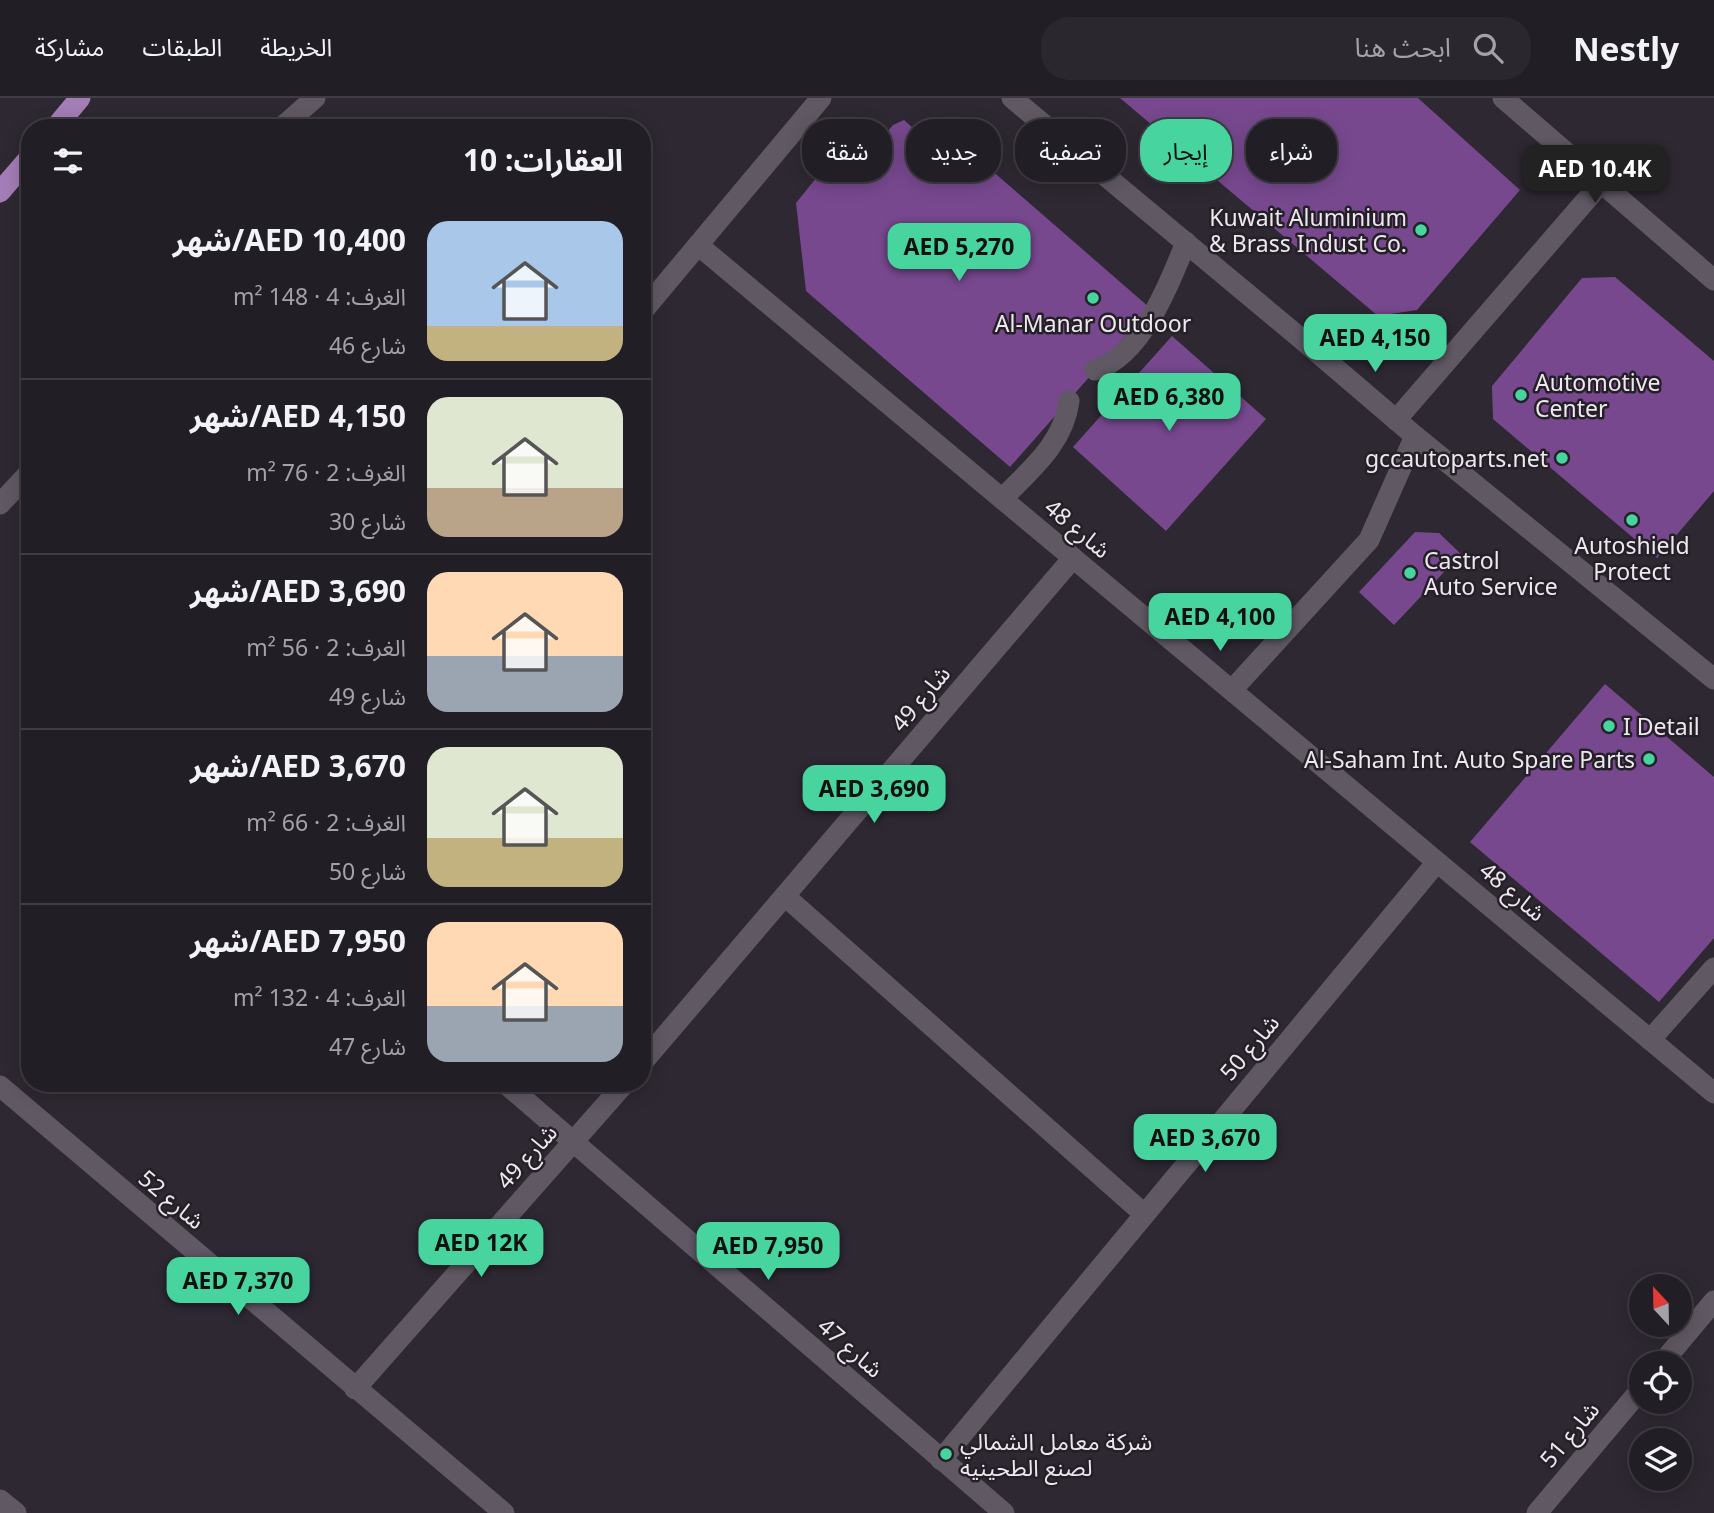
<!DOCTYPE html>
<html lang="ar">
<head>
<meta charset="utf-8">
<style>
  :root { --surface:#221e26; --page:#2a272e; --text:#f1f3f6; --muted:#a2a2a7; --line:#3f3c43; --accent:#47d49e }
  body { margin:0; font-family:"Noto Sans","Noto Sans Arabic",sans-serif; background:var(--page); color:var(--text); direction:rtl; height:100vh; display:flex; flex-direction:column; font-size:26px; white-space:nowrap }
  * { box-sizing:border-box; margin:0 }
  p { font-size:23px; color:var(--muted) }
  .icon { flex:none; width:38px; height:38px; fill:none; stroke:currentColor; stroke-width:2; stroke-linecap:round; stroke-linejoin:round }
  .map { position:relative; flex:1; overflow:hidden; direction:ltr }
  .sheet { position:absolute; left:21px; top:21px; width:630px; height:973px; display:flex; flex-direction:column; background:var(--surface); border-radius:28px; box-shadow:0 4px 18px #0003,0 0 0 2px var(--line); direction:rtl }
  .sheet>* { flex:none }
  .banner { position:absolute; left:672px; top:21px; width:665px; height:63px; direction:rtl; display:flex; gap:14px }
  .needle { width:46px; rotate:338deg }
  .tools { position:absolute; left:1629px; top:1176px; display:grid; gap:14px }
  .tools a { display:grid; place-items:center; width:63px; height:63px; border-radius:50%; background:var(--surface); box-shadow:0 4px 18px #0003,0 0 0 2px var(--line); font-size:35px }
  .price { position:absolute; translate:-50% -60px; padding:0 16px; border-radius:14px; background:var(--accent); color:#111; font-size:23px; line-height:46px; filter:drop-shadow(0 2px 4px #0008) }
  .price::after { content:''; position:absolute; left:50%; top:42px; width:21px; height:16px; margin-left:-10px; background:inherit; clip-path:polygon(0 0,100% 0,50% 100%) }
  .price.selected { background:#222; color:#fff }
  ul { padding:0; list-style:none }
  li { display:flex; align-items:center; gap:21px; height:175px; padding:0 28px }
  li+li { border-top:2px solid var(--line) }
  li span { display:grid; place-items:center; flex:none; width:196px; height:140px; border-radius:21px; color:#555 }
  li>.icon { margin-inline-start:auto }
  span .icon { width:84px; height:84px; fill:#fffc; stroke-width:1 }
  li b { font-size:30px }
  h2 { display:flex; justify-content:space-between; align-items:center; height:84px; padding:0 28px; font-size:30px }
  .pill { padding:0 24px; border-radius:28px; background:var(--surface); box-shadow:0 4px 18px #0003,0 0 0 2px var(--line); font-size:24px; line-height:63px }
  .pill.selected { background:var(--accent); color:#111 }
  header { display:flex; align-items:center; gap:42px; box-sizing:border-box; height:98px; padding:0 35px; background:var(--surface); border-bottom:2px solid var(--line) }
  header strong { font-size:33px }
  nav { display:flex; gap:38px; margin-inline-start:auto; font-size:24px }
  .search { width:490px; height:63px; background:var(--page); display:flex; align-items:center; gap:18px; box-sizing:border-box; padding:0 24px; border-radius:28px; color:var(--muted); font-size:26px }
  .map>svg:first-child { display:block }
  .building { fill:#77488e }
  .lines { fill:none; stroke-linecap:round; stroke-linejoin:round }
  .minor { stroke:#605964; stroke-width:21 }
  .major { stroke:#a37db6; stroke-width:21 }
  .poi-dot { fill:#47d49e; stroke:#251f28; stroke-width:2.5 }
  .labels { text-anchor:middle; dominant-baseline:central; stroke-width:5; stroke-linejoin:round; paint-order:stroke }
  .poi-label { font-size:23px; fill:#ece8ee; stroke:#251f28; text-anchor:start }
  .street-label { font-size:23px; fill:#ece8ee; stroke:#251f28 }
</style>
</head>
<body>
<header>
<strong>Nestly</strong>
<div class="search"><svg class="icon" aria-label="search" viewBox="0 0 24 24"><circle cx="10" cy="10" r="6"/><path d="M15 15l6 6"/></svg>ابحث هنا</div>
<nav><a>الخريطة</a><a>الطبقات</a><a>مشاركة</a></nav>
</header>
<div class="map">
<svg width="1714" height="1415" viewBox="0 0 1714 1415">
  <rect width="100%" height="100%" fill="#2e2832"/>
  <!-- building -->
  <g class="building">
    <polygon points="1120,0 1418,0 1520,92 1417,212 1378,218"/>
    <polygon points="904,22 929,44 942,29 1150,210 1010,369 806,193 796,105 858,28 878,45 893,27"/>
    <polygon points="1615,179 1714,263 1714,393 1657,460 1493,321 1492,288 1582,180"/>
    <polygon points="1172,238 1266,321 1166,433 1073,349"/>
    <polygon points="1415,434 1439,435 1461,456 1394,527 1359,494"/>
    <polygon points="1605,586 1714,679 1714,840 1659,904 1470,744"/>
  </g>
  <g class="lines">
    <!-- minor -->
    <g class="minor">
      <polyline points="1012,0 1299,239 1415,338 1714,581"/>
      <polyline points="1503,0 1714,182"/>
      <polyline points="281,30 315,0"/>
      <polyline points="698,147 1714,995"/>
      <polyline points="642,214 821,0"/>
      <path d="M1095,272C1141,259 1170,185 1186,144"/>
      <polyline points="1396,322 1601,85"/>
      <path d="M1002,401C1030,372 1064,345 1069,303"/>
      <polyline points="0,406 30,374"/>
      <polyline points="1232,592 1369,442 1415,338"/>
      <polyline points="786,799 1144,1116"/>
      <polyline points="1650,942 1714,870"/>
      <polyline points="642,965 1073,460"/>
      <polyline points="505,985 1004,1415"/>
      <polyline points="0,988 504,1415"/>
      <polyline points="1662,1265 1714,1203"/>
      <polyline points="355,1291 625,985"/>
      <polyline points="941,1362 1437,764"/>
      <polyline points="0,1402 16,1415"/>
      <polyline points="1537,1415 1642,1290"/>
    </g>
    <!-- major -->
    <g class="major">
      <polyline points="55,30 80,0"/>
      <polyline points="0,94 30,59"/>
    </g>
  </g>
  <!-- markers -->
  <g class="poi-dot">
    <circle cx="1421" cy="132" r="7"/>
    <circle cx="1093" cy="200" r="7"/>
    <circle cx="1521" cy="297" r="7"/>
    <circle cx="1562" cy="360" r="7"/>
    <circle cx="1632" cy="422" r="7"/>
    <circle cx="1410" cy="475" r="7"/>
    <circle cx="1609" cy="628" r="7"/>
    <circle cx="1649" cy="661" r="7"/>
    <circle cx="946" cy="1356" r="7"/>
  </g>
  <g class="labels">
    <!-- poi labels -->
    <g class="poi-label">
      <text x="1407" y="119" text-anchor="end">Kuwait Aluminium<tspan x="1407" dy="26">&amp; Brass Indust Co.</tspan></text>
      <text x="1093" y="225" text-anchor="middle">Al-Manar Outdoor</text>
      <text x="1535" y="284">Automotive<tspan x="1535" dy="26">Center</tspan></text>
      <text x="1548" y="360" text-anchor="end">gccautoparts.net</text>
      <text x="1632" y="447" text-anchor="middle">Autoshield<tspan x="1632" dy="26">Protect</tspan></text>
      <text x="1424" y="462">Castrol<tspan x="1424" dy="26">Auto Service</tspan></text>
      <text x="1623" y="628">I Detail</text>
      <text x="1635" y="661" text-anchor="end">Al-Saham Int. Auto Spare Parts</text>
      <text x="960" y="1343">شركة معامل الشمالي<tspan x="960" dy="26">لصنع الطحينيه</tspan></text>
    </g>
    <!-- street labels -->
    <g class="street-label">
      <text transform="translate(1078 430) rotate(40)">شارع 48</text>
      <text transform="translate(920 600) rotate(-50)">شارع 49</text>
      <text transform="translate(1513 793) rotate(40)">شارع 48</text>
      <text transform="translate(1249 949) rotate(-50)">شارع 50</text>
      <text transform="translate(526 1058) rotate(-48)">شارع 49</text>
      <text transform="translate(172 1101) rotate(40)">شارع 52</text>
      <text transform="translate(851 1249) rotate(41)">شارع 47</text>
      <text transform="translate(1569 1336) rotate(-50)">شارع 51</text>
    </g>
  </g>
</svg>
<div class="tools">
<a><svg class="needle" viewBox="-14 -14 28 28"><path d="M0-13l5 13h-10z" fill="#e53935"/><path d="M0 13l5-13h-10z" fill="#a2a2a7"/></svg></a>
<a><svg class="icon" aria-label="locate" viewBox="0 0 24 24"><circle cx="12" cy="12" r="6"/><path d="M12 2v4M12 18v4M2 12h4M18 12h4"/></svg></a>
<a><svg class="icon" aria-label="layers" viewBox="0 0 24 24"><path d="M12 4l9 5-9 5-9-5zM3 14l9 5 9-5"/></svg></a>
</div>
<b class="price selected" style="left:1595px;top:107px">AED 10.4K</b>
<b class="price" style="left:959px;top:185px">AED 5,270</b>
<b class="price" style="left:1375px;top:276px">AED 4,150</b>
<b class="price" style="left:1169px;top:335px">AED 6,380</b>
<b class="price" style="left:1220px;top:555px">AED 4,100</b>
<b class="price" style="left:874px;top:727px">AED 3,690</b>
<b class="price" style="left:1205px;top:1076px">AED 3,670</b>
<b class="price" style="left:481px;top:1181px">AED 12K</b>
<b class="price" style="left:768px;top:1184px">AED 7,950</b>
<b class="price" style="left:238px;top:1219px">AED 7,370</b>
<div class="banner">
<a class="pill">شراء</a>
<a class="pill selected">إيجار</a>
<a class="pill">تصفية</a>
<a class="pill">جديد</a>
<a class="pill">شقة</a>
</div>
<section class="sheet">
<h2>العقارات: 10<svg class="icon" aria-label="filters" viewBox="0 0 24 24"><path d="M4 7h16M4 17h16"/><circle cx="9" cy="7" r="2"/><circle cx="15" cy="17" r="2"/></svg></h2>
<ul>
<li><span style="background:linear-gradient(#a9c7e8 75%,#c2b280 0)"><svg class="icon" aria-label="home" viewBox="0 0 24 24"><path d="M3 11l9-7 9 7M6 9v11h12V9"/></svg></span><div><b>AED 10,400/شهر</b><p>الغرف: 4 · 148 m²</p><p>شارع 46</p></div></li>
<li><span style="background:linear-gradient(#dfe7d0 65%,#b9a48a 0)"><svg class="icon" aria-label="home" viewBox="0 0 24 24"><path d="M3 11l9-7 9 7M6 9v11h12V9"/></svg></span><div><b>AED 4,150/شهر</b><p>الغرف: 2 · 76 m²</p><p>شارع 30</p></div></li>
<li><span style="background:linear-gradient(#ffd9b3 60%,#9aa5b1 0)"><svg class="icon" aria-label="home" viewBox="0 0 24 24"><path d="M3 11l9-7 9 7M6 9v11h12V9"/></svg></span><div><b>AED 3,690/شهر</b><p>الغرف: 2 · 56 m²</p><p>شارع 49</p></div></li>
<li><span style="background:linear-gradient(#dfe7d0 65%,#c2b280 0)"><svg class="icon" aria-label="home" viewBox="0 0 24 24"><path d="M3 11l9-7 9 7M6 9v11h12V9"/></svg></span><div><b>AED 3,670/شهر</b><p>الغرف: 2 · 66 m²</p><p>شارع 50</p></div></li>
<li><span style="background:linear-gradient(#ffd9b3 60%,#9aa5b1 0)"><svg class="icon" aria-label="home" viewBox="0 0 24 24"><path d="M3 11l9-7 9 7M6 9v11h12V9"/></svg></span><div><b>AED 7,950/شهر</b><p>الغرف: 4 · 132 m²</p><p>شارع 47</p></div></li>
</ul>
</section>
</div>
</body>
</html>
